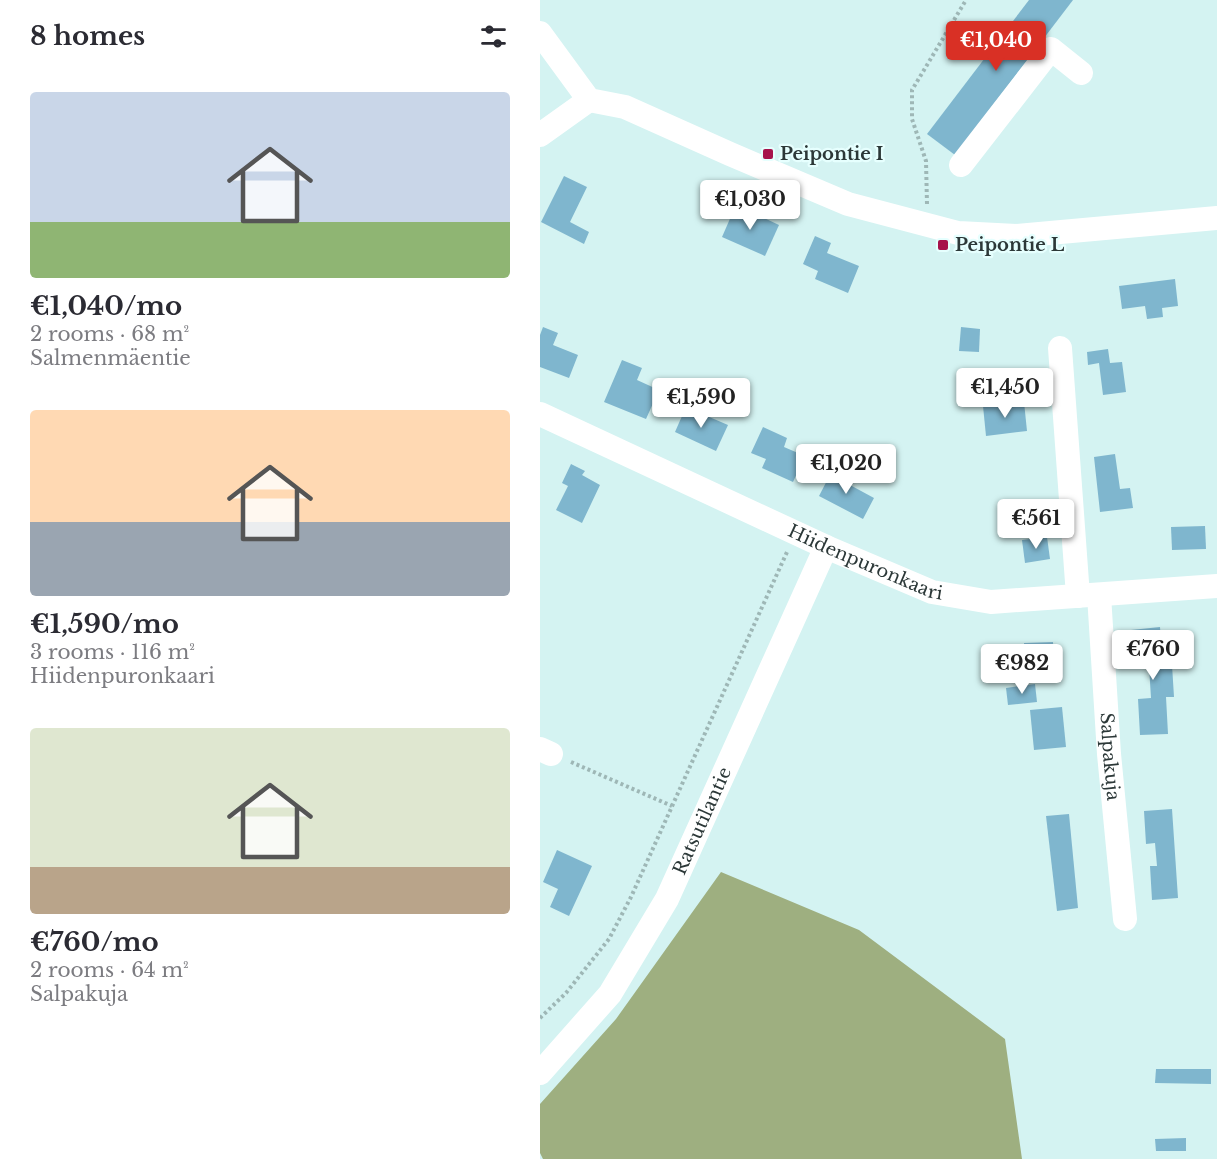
<!DOCTYPE html>
<html lang="en">
<head>
<meta charset="utf-8">
<style>
  :root { --surface:#fff; --page:#f7f7f7; --text:#2b2b33; --muted:#7c7c81; --accent:#d93025 }
  body { margin:0; font-family:"Libre Baskerville",serif; background:var(--page); color:var(--text); height:100vh; display:flex; flex-direction:column; font-size:22px; white-space:nowrap }
  * { box-sizing:border-box; margin:0 }
  p { font-size:20px; color:var(--muted) }
  .icon { flex:none; width:33px; height:33px; fill:none; stroke:currentColor; stroke-width:2; stroke-linecap:round; stroke-linejoin:round }
  .map { position:relative; flex:1; overflow:hidden }
  .details { display:flex; flex-direction:column; background:var(--surface); width:540px }
  .details>* { flex:none }
  .price { position:absolute; translate:-50% -51px; padding:0 14px; border-radius:6px; background:#fff; color:#222; font-size:20px; line-height:39px; filter:drop-shadow(0 2px 3px #0008) }
  .price::after { content:''; position:absolute; left:50%; top:36px; width:18px; height:14px; margin-left:-9px; background:inherit; clip-path:polygon(0 0,100% 0,50% 100%) }
  .price.active { background:var(--accent); color:#fff }
  ul { padding:0; list-style:none }
  li { display:grid; align-content:center; gap:12px; height:318px; padding:0 30px }
  li span { display:grid; place-items:center; height:186px; border-radius:6px; color:#555 }
  li>.icon { margin-inline-start:auto }
  span .icon { width:108px; height:108px; fill:#fffc; stroke-width:1 }
  li b { font-size:26px }
  h2 { display:flex; justify-content:space-between; align-items:center; height:72px; padding:0 30px; font-size:26px }
  main { display:flex; flex:1; min-height:0 }
  .map>svg:first-child { display:block }
  .forest { fill:#9eaf80 }
  .building { fill:#7fb6ce }
  .lines { fill:none; stroke-linecap:round; stroke-linejoin:round }
  .path { stroke:#9eb7b6; stroke-width:4; stroke-dasharray:3 3; stroke-linecap:butt }
  .minor { stroke:#fff; stroke-width:24 }
  .poi-dot { fill:#a6124b; stroke:#e6fffe; stroke-width:2 }
  .labels { text-anchor:middle; dominant-baseline:central; stroke-width:4.5; stroke-linejoin:round; paint-order:stroke }
  .poi-label { font-size:18px; font-weight:bold; fill:#2c3838; stroke:#e6fffe; text-anchor:start }
  .street-label { font-size:18px; fill:#2c3838; stroke:#e6fffe }
</style>
</head>
<body>
<main>
<section class="details">
<h2>8 homes<svg class="icon" aria-label="filters" viewBox="0 0 24 24"><path d="M4 7h16M4 17h16"/><circle cx="9" cy="7" r="2"/><circle cx="15" cy="17" r="2"/></svg></h2>
<ul>
<li><span style="background:linear-gradient(#c9d6e8 70%,#8fb573 0)"><svg class="icon" aria-label="home" viewBox="0 0 24 24"><path d="M3 11l9-7 9 7M6 9v11h12V9"/></svg></span><div><b>€1,040/mo</b><p>2 rooms · 68 m²</p><p>Salmenmäentie</p></div></li>
<li><span style="background:linear-gradient(#ffd9b3 60%,#9aa5b1 0)"><svg class="icon" aria-label="home" viewBox="0 0 24 24"><path d="M3 11l9-7 9 7M6 9v11h12V9"/></svg></span><div><b>€1,590/mo</b><p>3 rooms · 116 m²</p><p>Hiidenpuronkaari</p></div></li>
<li><span style="background:linear-gradient(#dfe7d0 75%,#b9a48a 0)"><svg class="icon" aria-label="home" viewBox="0 0 24 24"><path d="M3 11l9-7 9 7M6 9v11h12V9"/></svg></span><div><b>€760/mo</b><p>2 rooms · 64 m²</p><p>Salpakuja</p></div></li>
</ul>
</section>
<div class="map">
<svg width="677" height="1159" viewBox="0 0 677 1159">
  <rect width="100%" height="100%" fill="#d4f3f2"/>
  <!-- forest -->
  <polygon class="forest" points="181,872 319,930 465,1039 482,1159 3,1159 0,1153 0,1104 76,1019"/>
  <!-- building -->
  <g class="building">
    <polygon points="489,0 533,0 415,155 387,134"/>
    <polygon points="24,176 47,187 30,222 49,232 44,244 1,222"/>
    <polygon points="196,205 239,225 225,256 182,237"/>
    <polygon points="275,236 291,243 287,253 319,266 308,293 275,279 278,271 263,264"/>
    <polygon points="635,279 638,306 622,308 623,317 607,319 605,306 582,309 579,286"/>
    <polygon points="3,327 18,333 13,345 38,355 29,378 0,367 0,335"/>
    <polygon points="421,327 440,329 439,352 419,351"/>
    <polygon points="568,349 570,363 582,362 586,392 563,395 559,363 548,365 547,352"/>
    <polygon points="82,360 102,368 97,380 119,390 106,419 64,402"/>
    <polygon points="484,402 487,431 446,436 443,406"/>
    <polygon points="146,407 188,425 176,451 135,432"/>
    <polygon points="223,427 247,438 244,447 265,456 253,482 222,468 226,459 211,453"/>
    <polygon points="575,454 580,489 590,488 593,508 560,512 554,457"/>
    <polygon points="31,464 45,471 42,475 60,485 42,523 16,510 28,486 22,483"/>
    <polygon points="293,469 313,479 310,485 334,498 323,519 279,496"/>
    <polygon points="665,526 666,549 632,550 631,527"/>
    <polygon points="507,537 510,559 485,563 482,540"/>
    <polygon points="620,627 623,665 632,665 634,697 626,697 628,734 600,735 598,699 611,698 609,666 594,667 591,630"/>
    <polygon points="513,642 515,675 486,677 484,643"/>
    <polygon points="495,684 497,702 468,705 466,688"/>
    <polygon points="522,707 526,747 494,750 490,710"/>
    <polygon points="632,809 638,898 612,900 610,866 617,866 615,843 606,844 604,811"/>
    <polygon points="529,814 538,908 517,911 506,816"/>
    <polygon points="17,850 52,866 29,916 10,907 18,889 3,882"/>
    <polygon points="616,1069 671,1069 671,1084 615,1083"/>
    <polygon points="646,1138 646,1151 616,1151 615,1139"/>
  </g>
  <g class="lines">
    <!-- path -->
    <g class="path">
      <polyline points="387,204 386,161 372,119 372,90 426,0"/>
      <polyline points="31,762 132,806"/>
      <polyline points="0,1018 26,993 69,939 91,897 247,552"/>
    </g>
    <!-- minor -->
    <g class="minor">
      <polyline points="0,33 49,100 85,107 190,154 308,204 418,233 476,236 677,218"/>
      <polyline points="0,135 49,100"/>
      <polyline points="421,165 511,49 541,73"/>
      <polyline points="520,348 538,596"/>
      <path id="s1" d="M0,414L286,547L392,592L451,602L677,586"/>
      <path id="s2" d="M559,595L569,754L585,919"/>
      <polyline points="0,749 11,754"/>
      <path id="s3" d="M0,1073L70,994L127,899L286,547"/>
    </g>
  </g>
  <!-- markers -->
  <g class="poi-dot">
    <rect x="222" y="148" width="12" height="12" rx="3"/>
    <rect x="397" y="239" width="12" height="12" rx="3"/>
  </g>
  <g class="labels">
    <!-- poi labels -->
    <g class="poi-label">
      <text x="240" y="154">Peipontie I</text>
      <text x="415" y="245">Peipontie L</text>
    </g>
    <!-- street labels -->
    <g class="street-label">
      <text stroke="none"><textPath href="#s1" startOffset="358">Hiidenpuronkaari</textPath></text>
      <text stroke="none"><textPath href="#s2" startOffset="162">Salpakuja</textPath></text>
      <text stroke="none"><textPath href="#s3" startOffset="302">Ratsutilantie</textPath></text>
    </g>
  </g>
</svg>
<b class="price active" style="left:456px;top:72px">€1,040</b>
<b class="price" style="left:210px;top:231px">€1,030</b>
<b class="price" style="left:465px;top:419px">€1,450</b>
<b class="price" style="left:161px;top:429px">€1,590</b>
<b class="price" style="left:306px;top:495px">€1,020</b>
<b class="price" style="left:496px;top:550px">€561</b>
<b class="price" style="left:613px;top:681px">€760</b>
<b class="price" style="left:482px;top:695px">€982</b>
</div>
</main>
</body>
</html>
